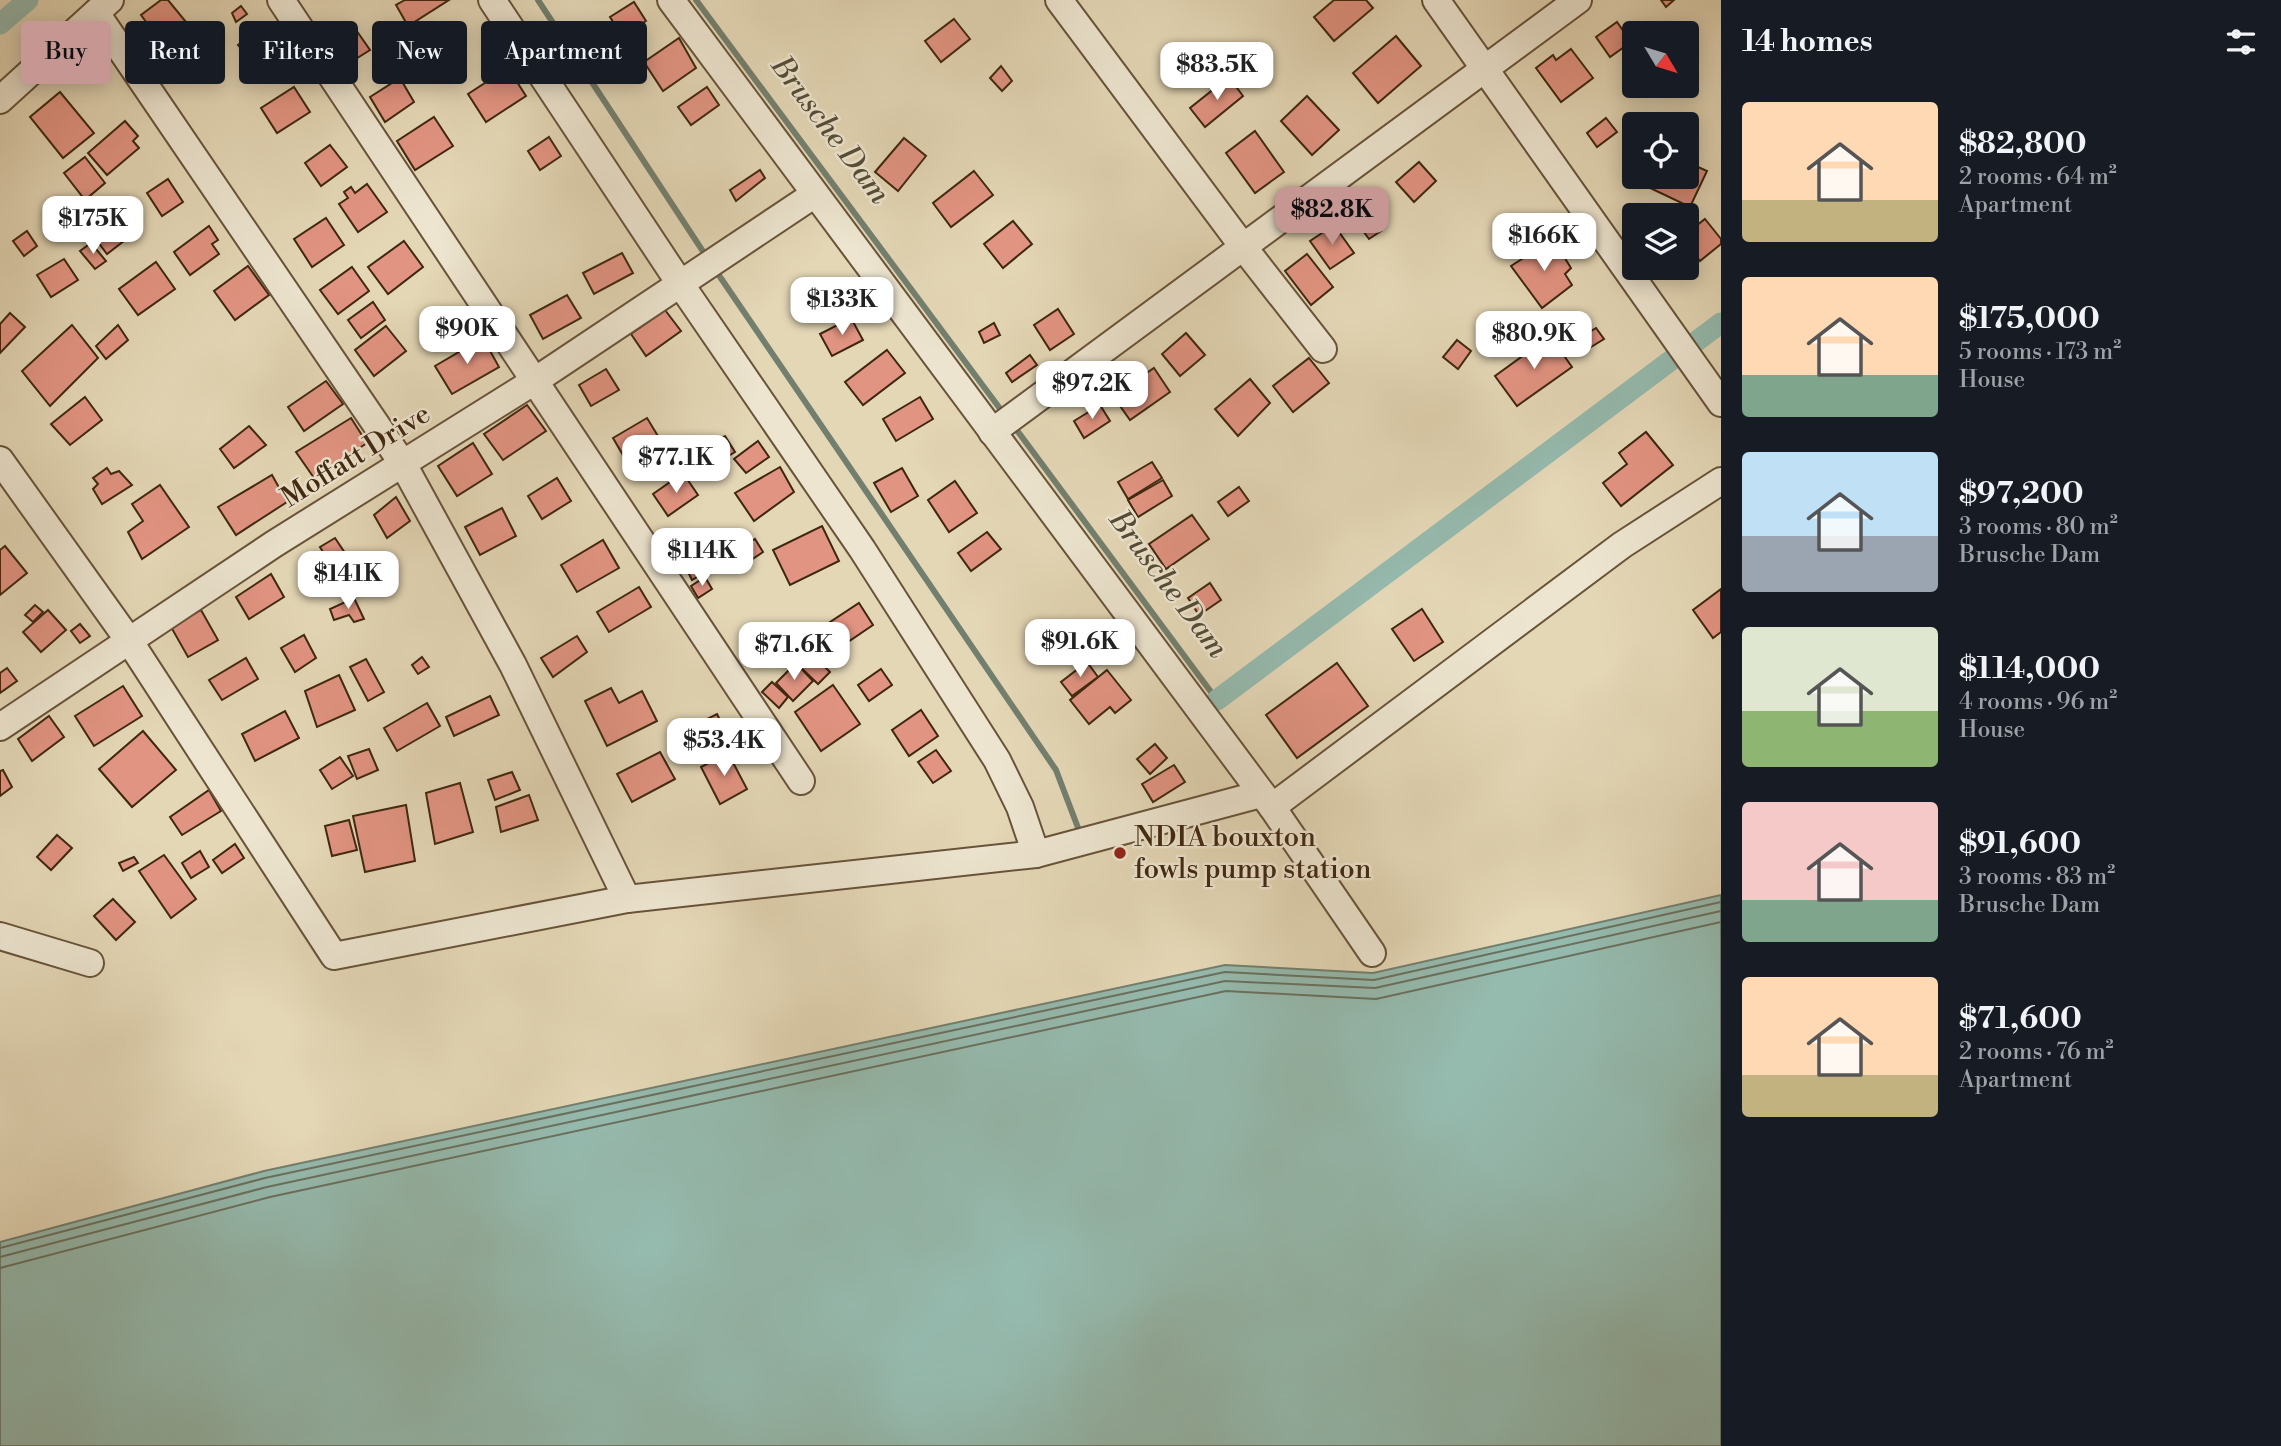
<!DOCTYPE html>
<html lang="en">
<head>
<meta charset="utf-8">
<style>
  :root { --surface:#171b24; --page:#20242c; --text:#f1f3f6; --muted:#9ea1a6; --accent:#c59692 }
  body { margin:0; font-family:"Libre Bodoni",serif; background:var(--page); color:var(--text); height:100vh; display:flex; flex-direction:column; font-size:26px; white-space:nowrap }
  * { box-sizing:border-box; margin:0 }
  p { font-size:23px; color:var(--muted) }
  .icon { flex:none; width:38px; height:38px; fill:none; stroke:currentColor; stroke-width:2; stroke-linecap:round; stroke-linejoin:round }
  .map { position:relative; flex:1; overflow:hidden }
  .panel { display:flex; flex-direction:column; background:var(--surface); width:560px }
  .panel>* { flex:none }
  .hud { position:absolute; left:21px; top:21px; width:665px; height:63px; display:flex; gap:14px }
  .needle { width:46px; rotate:128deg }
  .tools { position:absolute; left:1622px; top:21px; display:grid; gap:14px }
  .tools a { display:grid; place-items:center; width:77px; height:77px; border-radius:7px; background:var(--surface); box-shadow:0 4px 18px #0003; font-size:35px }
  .price { position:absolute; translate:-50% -60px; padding:0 16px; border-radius:14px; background:#fff; color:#222; font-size:23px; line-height:46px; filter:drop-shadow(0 2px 4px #0008) }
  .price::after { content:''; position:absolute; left:50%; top:42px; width:21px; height:16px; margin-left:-10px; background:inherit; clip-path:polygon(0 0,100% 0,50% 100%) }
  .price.on { background:var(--accent); color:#111 }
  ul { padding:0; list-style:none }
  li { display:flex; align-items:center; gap:21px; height:175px; padding:0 21px }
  li span { display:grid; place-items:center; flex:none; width:196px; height:140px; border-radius:7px; color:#555 }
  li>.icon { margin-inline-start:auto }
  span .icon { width:84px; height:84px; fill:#fffc; stroke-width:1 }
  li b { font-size:30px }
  h2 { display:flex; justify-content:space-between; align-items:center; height:84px; padding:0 21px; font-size:30px }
  .tag { padding:0 24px; border-radius:7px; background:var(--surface); box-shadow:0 4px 18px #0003; font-size:24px; line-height:63px }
  .tag.on { background:var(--accent); color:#111 }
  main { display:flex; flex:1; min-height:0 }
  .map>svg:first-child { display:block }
  .water { fill:#95baae; stroke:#737f6e; stroke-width:2 }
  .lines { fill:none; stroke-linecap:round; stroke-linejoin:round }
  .shore { stroke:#6a705e; stroke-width:2 }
  .stream { stroke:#737f6e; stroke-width:6 }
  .canal { stroke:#95baae; stroke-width:21 }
  .building { fill:#e29482; stroke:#3f270f; stroke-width:2 }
  .minor-casing { stroke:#685339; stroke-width:30 }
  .minor { stroke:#ede5d0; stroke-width:26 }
  .poi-dot { fill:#8f2418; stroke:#ede5d0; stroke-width:2.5 }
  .labels { text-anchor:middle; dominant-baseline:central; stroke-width:5; stroke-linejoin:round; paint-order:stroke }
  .street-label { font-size:28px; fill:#3f270f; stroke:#ede5d0 }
  .poi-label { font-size:28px; fill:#3f270f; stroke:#ede5d0; text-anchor:start }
  .water-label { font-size:30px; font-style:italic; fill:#544c37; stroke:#ede5d0 }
</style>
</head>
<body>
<main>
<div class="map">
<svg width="1721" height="1446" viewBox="0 0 1721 1446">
  <rect width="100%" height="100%" fill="#e4d7b6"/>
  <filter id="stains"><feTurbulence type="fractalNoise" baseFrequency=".00286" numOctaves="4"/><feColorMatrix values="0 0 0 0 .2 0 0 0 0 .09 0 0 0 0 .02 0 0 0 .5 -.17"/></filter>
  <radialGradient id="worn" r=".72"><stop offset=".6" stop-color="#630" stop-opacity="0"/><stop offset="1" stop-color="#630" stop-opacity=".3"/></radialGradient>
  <!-- water -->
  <polygon class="water" points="1721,895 1721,1446 0,1446 0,1242 264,1171 1225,965 1373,973"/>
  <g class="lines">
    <!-- shore -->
    <g class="shore">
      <polyline points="0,1248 265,1178 1225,972 1374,980 1721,902"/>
      <polyline points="0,1257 267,1187 1225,981 1375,988 1721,911"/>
      <polyline points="0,1268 270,1197 1226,991 1376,999 1721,922"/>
    </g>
    <!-- stream -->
    <g class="stream">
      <polyline points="538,0 708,259"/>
      <polyline points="696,0 1004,414"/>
      <polyline points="714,268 1056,770 1080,833"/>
      <polyline points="1013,425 1217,700"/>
    </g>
    <!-- canal -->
    <g class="canal">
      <polyline points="0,24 28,0"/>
      <polyline points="1217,700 1721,323"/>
    </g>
  </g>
  <!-- building -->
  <g class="building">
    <polygon points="161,0 168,0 195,33 166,49 141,15"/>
    <polygon points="405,0 449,0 408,26 396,5"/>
    <polygon points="1334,0 1366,0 1373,8 1334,41 1314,17"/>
    <polygon points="1661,0 1674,0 1666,7"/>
    <polygon points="634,2 646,21 622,36 610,17"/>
    <polygon points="241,6 247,14 236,22 232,13"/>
    <polygon points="954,19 970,39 941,62 925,41"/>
    <polygon points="1617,22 1631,42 1610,57 1596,37"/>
    <polygon points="260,25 276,44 255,63 238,45"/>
    <polygon points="354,27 370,50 351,62 336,39"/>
    <polygon points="1396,36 1421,66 1378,103 1353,73"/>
    <polygon points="679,38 696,68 663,91 644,62"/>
    <polygon points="1571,49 1593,78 1561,102 1536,68 1553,55 1556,60"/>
    <polygon points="1001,66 1012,81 1002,91 990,78"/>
    <polygon points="508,68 526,96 486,122 468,94"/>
    <polygon points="1229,77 1243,96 1205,127 1190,108"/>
    <polygon points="400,78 414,102 385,122 370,97"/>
    <polygon points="294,87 310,112 277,133 261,108"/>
    <polygon points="707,87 719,105 691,125 678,107"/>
    <polygon points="60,92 94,133 63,158 30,117"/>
    <polygon points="1307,96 1339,130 1312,155 1281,121"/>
    <polygon points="434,117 453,146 415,170 397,141"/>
    <polygon points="1606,118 1617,132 1597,147 1587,133"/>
    <polygon points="125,121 138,136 133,141 139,148 107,175 88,153"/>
    <polygon points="1255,131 1284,172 1255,193 1226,153"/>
    <polygon points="549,137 561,156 540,170 528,151"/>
    <polygon points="904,138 926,156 898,191 875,172"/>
    <polygon points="330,145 347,167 321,186 305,163"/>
    <polygon points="85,157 105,183 85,200 64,173"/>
    <polygon points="1419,162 1436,181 1414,202 1396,182"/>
    <polygon points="1687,162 1707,171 1690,207 1648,187 1653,177 1687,177"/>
    <polygon points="760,170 765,178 736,201 730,190"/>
    <polygon points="974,171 993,195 951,227 933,203"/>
    <polygon points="168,179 183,202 162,216 147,193"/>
    <polygon points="367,184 387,212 358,232 339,204 348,198 344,192 351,187 355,193"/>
    <polygon points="1371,215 1381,231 1369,239 1358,224"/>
    <polygon points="115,218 129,237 107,254 92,234"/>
    <polygon points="326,218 344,245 312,267 294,239"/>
    <polygon points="1705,219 1721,239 1721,244 1700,261 1690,248 1687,251 1687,233"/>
    <polygon points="1013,221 1032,244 1003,268 984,244"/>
    <polygon points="1334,225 1354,253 1330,269 1310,241"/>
    <polygon points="209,226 218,240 212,244 219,254 190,275 174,252"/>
    <polygon points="27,231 37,246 24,256 13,241"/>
    <polygon points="1553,239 1571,268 1565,274 1572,285 1542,308 1511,266"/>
    <polygon points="404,241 423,267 388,294 368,267"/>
    <polygon points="91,243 106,261 95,269 80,251"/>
    <polygon points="622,253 633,273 594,294 583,273"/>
    <polygon points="1307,254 1333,287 1311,305 1285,271"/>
    <polygon points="64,259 78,280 51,297 37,275"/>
    <polygon points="156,262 175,289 138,315 119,289"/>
    <polygon points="248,266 269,295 235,320 214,291"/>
    <polygon points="352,267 369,291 338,314 320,290"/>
    <polygon points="817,289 827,305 811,315 801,299"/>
    <polygon points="567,295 581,318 543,339 530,315"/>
    <polygon points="373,302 385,320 361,338 348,320"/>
    <polygon points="1058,309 1074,334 1050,350 1034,325"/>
    <polygon points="665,310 681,331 646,356 631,334"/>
    <polygon points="10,313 25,327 0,353 0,324"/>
    <polygon points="851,318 863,340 832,356 820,334"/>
    <polygon points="994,323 1000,335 984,343 979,332"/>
    <polygon points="1586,323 1591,331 1596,328 1604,339 1578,355 1566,336"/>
    <polygon points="72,325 98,358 50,406 22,371"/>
    <polygon points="118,325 128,340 106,359 96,346"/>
    <polygon points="386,326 406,351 374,376 355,350"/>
    <polygon points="1186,333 1205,355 1180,376 1162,354"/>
    <polygon points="1550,336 1572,367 1517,406 1495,376"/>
    <polygon points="483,338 499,367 452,394 435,366"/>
    <polygon points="1457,340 1471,351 1458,369 1443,357"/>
    <polygon points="887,350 905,373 863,405 845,382"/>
    <polygon points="1030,355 1037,365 1012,382 1006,373"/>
    <polygon points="1309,358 1329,383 1293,412 1273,386"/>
    <polygon points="1154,368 1170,392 1130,420 1113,396"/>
    <polygon points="606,369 619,390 591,406 579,385"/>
    <polygon points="1250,379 1270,403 1238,436 1215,409"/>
    <polygon points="326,381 343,404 304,431 288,407"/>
    <polygon points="85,397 102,420 70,445 51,424"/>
    <polygon points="920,397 933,419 896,441 883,419"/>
    <polygon points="527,405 546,431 503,460 484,434"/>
    <polygon points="1100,405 1110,421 1084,438 1074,421"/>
    <polygon points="351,418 367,443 314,478 296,452"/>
    <polygon points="647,418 664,446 630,467 613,438"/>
    <polygon points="249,426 266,445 234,468 220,449"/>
    <polygon points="1646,432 1673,465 1621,506 1603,483 1627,464 1619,453"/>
    <polygon points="725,436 735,452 707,469 698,452"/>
    <polygon points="758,441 769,457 746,473 734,459"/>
    <polygon points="473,443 492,474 457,496 438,466"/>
    <polygon points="1152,462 1162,478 1128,499 1118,482"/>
    <polygon points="780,467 794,492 754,521 735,493"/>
    <polygon points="107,468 111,474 119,471 132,485 102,504 93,489 98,484 93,478"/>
    <polygon points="902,468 918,496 891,512 874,483"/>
    <polygon points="683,473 698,495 668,516 653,494"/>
    <polygon points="272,475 287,502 236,535 218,507"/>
    <polygon points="557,478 571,501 542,519 528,496"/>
    <polygon points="1163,480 1172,496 1138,517 1128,500"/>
    <polygon points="955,481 977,513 949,532 928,500"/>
    <polygon points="160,485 189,527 142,559 128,532 143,521 132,504"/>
    <polygon points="1239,487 1249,501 1228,516 1218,502"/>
    <polygon points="396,497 410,521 387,538 374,515"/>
    <polygon points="502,508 516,536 480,555 465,527"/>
    <polygon points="1192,515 1209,539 1166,569 1149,544"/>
    <polygon points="822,526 839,561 790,585 773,550"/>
    <polygon points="708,532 725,560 692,580 678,551"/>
    <polygon points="987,532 1001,549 971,571 958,553"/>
    <polygon points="335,538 345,553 329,562 320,547"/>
    <polygon points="755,539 763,552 745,564 736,551"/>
    <polygon points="603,540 619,568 577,592 561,565"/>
    <polygon points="5,546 27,573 0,595 0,550"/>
    <polygon points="271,574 284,597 249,619 236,597"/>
    <polygon points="705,577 712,589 698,598 691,586"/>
    <polygon points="1210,583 1221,600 1199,615 1188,598"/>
    <polygon points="639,587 651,607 609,632 597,612"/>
    <polygon points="1721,589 1721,632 1713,638 1693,610"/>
    <polygon points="354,598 364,619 354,622 349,615 334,620 330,609"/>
    <polygon points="859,603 873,625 836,650 821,628"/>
    <polygon points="35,605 43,612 33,622 25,615"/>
    <polygon points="1422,609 1443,642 1414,661 1392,629"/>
    <polygon points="48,610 66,630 41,652 23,632"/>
    <polygon points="201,610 218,640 188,657 171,627"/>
    <polygon points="80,624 90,636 80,643 71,631"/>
    <polygon points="304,635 316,658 295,672 281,648"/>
    <polygon points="577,636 587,652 553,677 541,658"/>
    <polygon points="807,649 830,672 818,684 795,662"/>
    <polygon points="422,657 429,667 418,674 412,665"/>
    <polygon points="246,658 258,679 222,700 209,680"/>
    <polygon points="366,659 384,692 368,701 350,667"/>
    <polygon points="1087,662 1098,677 1072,696 1061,682"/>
    <polygon points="796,663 813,681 793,701 776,683"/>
    <polygon points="1337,663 1368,706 1297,758 1266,715"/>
    <polygon points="7,668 17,681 0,693 0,673"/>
    <polygon points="881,669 892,685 869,701 858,685"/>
    <polygon points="1107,670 1131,700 1115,713 1110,707 1089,724 1070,700"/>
    <polygon points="339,675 355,710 317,727 305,691"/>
    <polygon points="772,682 788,697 779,708 762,692"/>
    <polygon points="833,685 860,724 821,751 795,712"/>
    <polygon points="123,686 142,716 94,746 75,716"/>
    <polygon points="611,688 619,703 642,691 657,721 607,746 585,701"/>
    <polygon points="490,696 499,715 454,736 446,717"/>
    <polygon points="427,703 440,726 397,751 384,728"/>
    <polygon points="921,710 938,736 909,756 892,730"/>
    <polygon points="285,711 299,738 255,761 242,734"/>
    <polygon points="717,714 727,735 691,753 681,732"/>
    <polygon points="49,716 64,737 32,761 18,739"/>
    <polygon points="143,731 176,770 132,807 99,769"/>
    <polygon points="1155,744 1167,758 1150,774 1137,759"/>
    <polygon points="369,749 378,770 357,779 348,756"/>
    <polygon points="936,750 951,771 933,783 918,762"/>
    <polygon points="660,752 675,779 632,802 617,774"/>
    <polygon points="728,753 747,789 720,804 701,767"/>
    <polygon points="340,757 353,776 332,789 320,770"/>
    <polygon points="1174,765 1185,782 1153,802 1142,784"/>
    <polygon points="3,770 12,787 0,796 0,771"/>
    <polygon points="512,772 520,790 495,800 488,780"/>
    <polygon points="460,783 473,832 435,844 426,793"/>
    <polygon points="209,790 221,811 182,835 170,817"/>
    <polygon points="529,795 538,820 501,832 496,807"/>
    <polygon points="406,805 415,861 365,872 353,816"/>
    <polygon points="349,820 357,850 332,856 325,826"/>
    <polygon points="57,835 72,848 51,870 37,857"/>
    <polygon points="235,844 244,858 222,873 213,860"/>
    <polygon points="200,851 209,867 191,878 182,863"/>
    <polygon points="164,855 196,899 171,918 139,871"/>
    <polygon points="134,857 138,863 123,871 119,863"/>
    <polygon points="113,899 135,922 116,940 94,916"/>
  </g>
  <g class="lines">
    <!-- minor casing -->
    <g class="minor-casing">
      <g id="minor">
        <polyline points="281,0 801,781"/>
        <polyline points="492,0 679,282 862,549 997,760 1020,807 1036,854"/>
        <polyline points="671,0 1272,807 1622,545 1721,481"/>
        <polyline points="1059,0 1244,248 1323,349"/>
        <polyline points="1436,0 1721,403"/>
        <polyline points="96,13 403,464 513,665 627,899"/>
        <polyline points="0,100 110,0"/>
        <polyline points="992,432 1578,0"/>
        <polyline points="0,460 130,642 334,956 627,899 1036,854 1261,794"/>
        <polyline points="0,727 274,544 533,382 815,194"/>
        <polyline points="1272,807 1372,953"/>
        <polyline points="0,936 90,963"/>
      </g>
    </g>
    <!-- minor -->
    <use href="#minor" class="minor"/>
  </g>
  <!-- markers -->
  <circle class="poi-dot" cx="1120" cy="853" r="7"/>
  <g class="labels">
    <!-- street labels -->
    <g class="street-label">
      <text transform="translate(356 456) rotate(-32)">Moffatt Drive</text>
    </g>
    <!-- poi labels -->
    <g class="poi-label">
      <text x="1134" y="837">NDIA bouxton<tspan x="1134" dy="32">fowls pump station</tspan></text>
    </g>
    <!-- water labels -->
    <g class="water-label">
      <text transform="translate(830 130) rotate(53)">Brusche Dam</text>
      <text transform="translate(1168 584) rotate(53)">Brusche Dam</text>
    </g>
  </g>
  <rect width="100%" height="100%" filter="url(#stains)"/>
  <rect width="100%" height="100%" fill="url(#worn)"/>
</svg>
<div class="tools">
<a><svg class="needle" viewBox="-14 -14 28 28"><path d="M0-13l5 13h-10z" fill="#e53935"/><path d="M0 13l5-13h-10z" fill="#9ea1a6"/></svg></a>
<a><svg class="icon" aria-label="locate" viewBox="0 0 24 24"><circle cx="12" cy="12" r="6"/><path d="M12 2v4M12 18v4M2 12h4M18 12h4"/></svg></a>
<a><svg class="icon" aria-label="layers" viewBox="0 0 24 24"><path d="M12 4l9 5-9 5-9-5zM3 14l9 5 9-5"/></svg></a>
</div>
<b class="price" style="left:1217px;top:102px">$83.5K</b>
<b class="price on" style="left:1332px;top:247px">$82.8K</b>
<b class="price" style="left:93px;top:256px">$175K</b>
<b class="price" style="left:1544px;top:273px">$166K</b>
<b class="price" style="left:842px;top:337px">$133K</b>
<b class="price" style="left:467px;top:366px">$90K</b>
<b class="price" style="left:1534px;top:371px">$80.9K</b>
<b class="price" style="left:1092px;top:421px">$97.2K</b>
<b class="price" style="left:676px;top:495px">$77.1K</b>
<b class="price" style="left:702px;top:588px">$114K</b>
<b class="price" style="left:348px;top:611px">$141K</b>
<b class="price" style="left:1080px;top:679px">$91.6K</b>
<b class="price" style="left:794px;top:682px">$71.6K</b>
<b class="price" style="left:724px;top:778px">$53.4K</b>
<div class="hud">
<a class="tag on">Buy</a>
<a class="tag">Rent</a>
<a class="tag">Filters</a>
<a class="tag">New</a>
<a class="tag">Apartment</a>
</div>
</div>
<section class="panel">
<h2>14 homes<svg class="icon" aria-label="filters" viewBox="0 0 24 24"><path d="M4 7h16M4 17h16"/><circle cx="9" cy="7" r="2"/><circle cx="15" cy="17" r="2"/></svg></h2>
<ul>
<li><span style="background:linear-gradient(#ffd9b3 70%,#c2b280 0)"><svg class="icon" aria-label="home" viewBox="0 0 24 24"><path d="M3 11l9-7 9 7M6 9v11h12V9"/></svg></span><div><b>$82,800</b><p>2 rooms · 64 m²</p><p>Apartment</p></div></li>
<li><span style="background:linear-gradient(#ffd9b3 70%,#7fa58c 0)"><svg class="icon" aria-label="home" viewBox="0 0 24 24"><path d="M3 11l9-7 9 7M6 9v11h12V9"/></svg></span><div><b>$175,000</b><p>5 rooms · 173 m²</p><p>House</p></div></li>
<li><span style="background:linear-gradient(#bfe0f5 60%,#9aa5b1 0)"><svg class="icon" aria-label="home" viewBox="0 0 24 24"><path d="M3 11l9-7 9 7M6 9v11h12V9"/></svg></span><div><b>$97,200</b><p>3 rooms · 80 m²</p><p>Brusche Dam</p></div></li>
<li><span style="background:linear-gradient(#dfe7d0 60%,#8fb573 0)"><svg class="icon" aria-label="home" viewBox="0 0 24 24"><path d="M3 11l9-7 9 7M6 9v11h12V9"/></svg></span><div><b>$114,000</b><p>4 rooms · 96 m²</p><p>House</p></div></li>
<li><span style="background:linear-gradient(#f6c9c9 70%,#7fa58c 0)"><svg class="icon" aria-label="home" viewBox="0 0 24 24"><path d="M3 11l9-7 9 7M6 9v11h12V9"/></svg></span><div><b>$91,600</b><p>3 rooms · 83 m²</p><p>Brusche Dam</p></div></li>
<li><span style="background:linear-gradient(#ffd9b3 70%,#c2b280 0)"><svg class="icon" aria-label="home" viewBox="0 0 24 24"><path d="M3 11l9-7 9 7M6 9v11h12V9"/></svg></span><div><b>$71,600</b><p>2 rooms · 76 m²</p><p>Apartment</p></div></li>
</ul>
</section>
</main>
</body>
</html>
